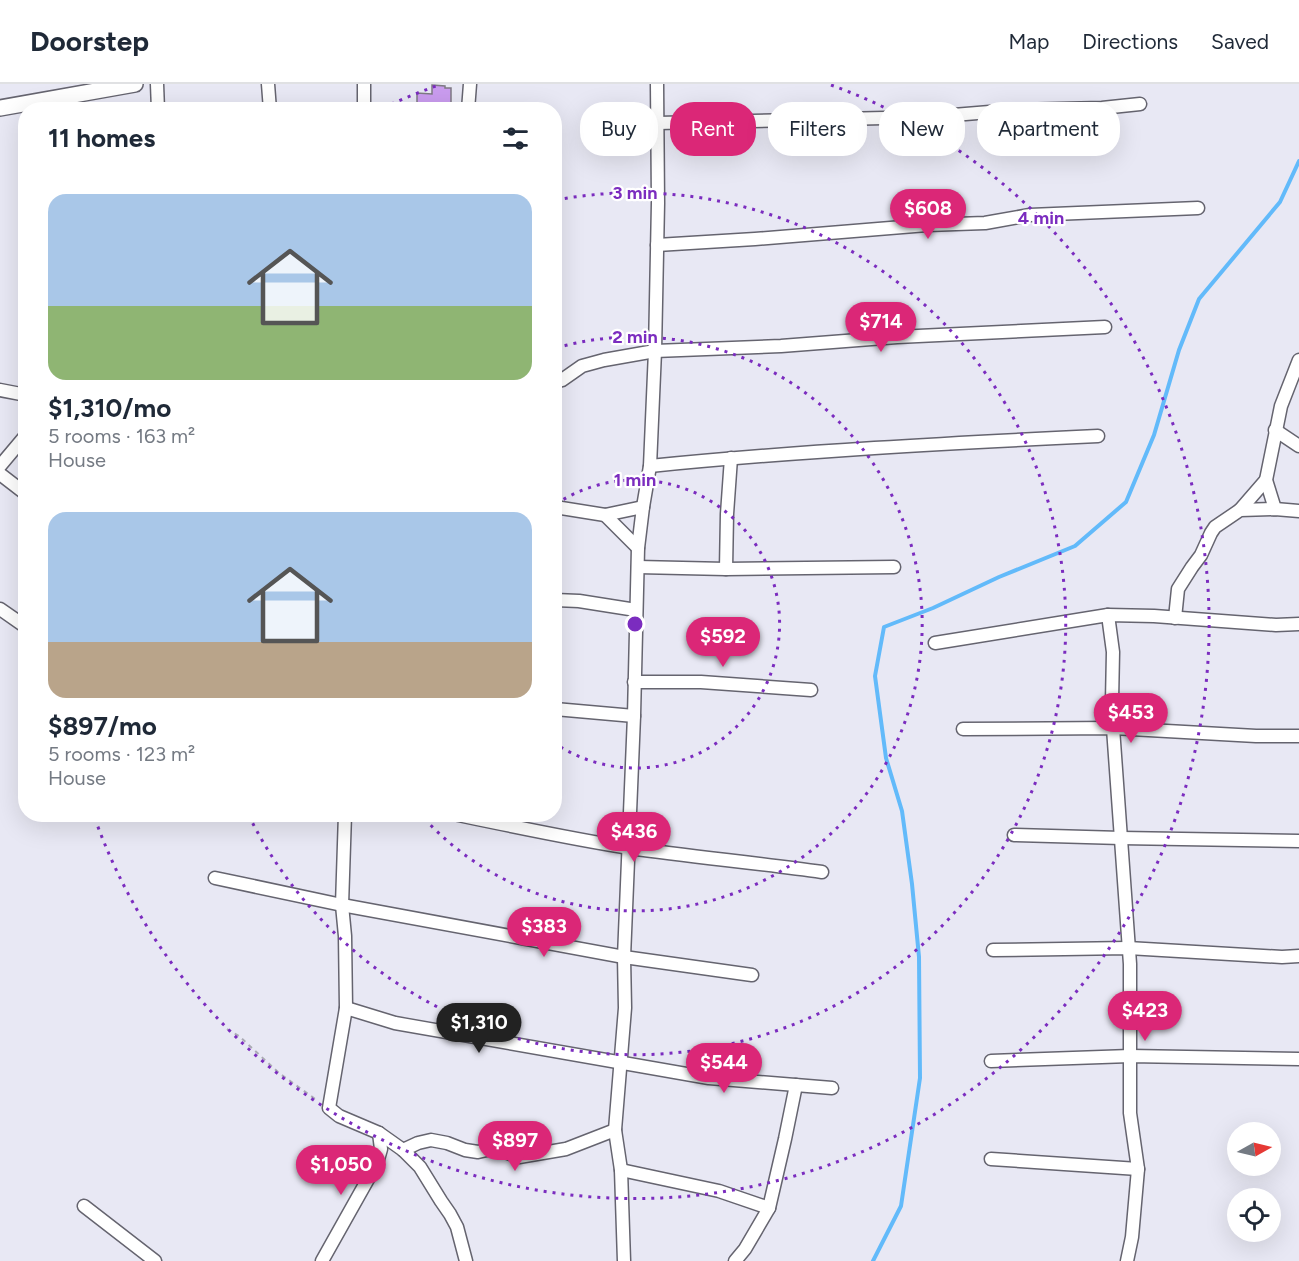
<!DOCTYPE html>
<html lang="en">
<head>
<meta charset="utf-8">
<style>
  :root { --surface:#fff; --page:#f6f6f7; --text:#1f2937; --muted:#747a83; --line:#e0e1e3; --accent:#db2777 }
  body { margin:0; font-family:Figtree,sans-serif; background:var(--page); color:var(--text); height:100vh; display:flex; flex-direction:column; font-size:22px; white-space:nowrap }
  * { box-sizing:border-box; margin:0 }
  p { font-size:20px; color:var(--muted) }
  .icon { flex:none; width:33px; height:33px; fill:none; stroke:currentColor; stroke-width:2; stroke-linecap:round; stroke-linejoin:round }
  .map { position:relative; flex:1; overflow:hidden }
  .drawer { position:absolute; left:18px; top:18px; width:544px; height:720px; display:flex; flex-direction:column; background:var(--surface); border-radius:24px; box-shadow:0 6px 24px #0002 }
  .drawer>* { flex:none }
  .top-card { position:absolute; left:580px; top:18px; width:570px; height:54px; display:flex; gap:12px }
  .needle { width:39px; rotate:82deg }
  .buttons { position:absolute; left:1227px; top:1038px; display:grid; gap:12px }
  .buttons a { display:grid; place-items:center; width:54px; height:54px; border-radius:50%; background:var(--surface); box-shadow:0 6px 24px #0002; font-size:30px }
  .price { position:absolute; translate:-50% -51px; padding:0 14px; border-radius:21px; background:var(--accent); color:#fff; font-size:20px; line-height:39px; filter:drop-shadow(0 2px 3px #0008) }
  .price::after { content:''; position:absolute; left:50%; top:36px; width:18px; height:14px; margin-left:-9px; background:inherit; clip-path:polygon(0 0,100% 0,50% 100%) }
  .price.selected { background:#222; color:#fff }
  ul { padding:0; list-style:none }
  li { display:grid; align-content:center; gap:12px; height:318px; padding:0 30px }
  li span { display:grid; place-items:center; height:186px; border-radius:18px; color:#555 }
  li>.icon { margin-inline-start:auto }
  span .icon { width:108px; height:108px; fill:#fffc; stroke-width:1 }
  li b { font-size:26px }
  h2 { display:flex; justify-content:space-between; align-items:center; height:72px; padding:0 30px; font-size:26px }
  .pill { padding:0 21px; border-radius:24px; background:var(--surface); box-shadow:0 6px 24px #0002; font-size:21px; line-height:54px }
  .pill.selected { background:var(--accent); color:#fff }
  header { display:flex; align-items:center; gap:36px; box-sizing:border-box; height:84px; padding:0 30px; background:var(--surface); border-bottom:2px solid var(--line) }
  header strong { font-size:28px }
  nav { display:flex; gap:33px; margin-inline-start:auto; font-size:21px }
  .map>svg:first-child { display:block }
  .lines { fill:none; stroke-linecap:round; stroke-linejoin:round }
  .stream { stroke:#62bafa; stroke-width:4 }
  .building { fill:#ca9cef; stroke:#7f7a84; stroke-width:1.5 }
  .minor-casing { stroke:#65646f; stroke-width:15 }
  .tertiary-casing { stroke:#65646f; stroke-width:18 }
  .path { stroke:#aaaab4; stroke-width:2; stroke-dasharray:4.5 4.5; stroke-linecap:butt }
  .minor { stroke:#fff; stroke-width:12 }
  .tertiary { stroke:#fff; stroke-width:15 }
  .ring { fill:none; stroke:#7b2cbf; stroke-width:3; stroke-dasharray:3 6 }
  .centre { fill:#7b2cbf; stroke:#fff; stroke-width:3 }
  .ring-label { font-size:18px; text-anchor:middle; font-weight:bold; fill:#7b2cbf; stroke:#fff; stroke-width:4.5; stroke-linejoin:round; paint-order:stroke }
</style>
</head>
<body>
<header>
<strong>Doorstep</strong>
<nav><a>Map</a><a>Directions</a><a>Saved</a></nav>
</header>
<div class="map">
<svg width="1299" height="1177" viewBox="0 0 1299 1177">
  <rect width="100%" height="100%" fill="#e8e8f4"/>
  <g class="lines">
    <!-- stream -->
    <polyline class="stream" points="873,1177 901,1122 920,994 919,873 912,800 902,727 886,674 875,592 884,543 933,524 999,493 1075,462 1126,418 1154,351 1179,266 1199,215 1280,118 1299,77"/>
  </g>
  <!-- building -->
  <polygon class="building" points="432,1 445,2 445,4 451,4 451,26 417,26 417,9 432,10"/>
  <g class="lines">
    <!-- minor casing -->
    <g class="minor-casing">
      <g id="minor">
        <polyline points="157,0 158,26"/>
        <polyline points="268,0 270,26"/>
        <polyline points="364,26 364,0"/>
        <polyline points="468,26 470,0"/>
        <polyline points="657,39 929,33 1014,26 1102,24 1140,20"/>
        <polyline points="657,161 755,155 927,141 985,139 1030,131 1198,124"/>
        <polyline points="555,298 562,296 582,282 604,276 655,267 781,262 897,253 1105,243"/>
        <polyline points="0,306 26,311"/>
        <polyline points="1275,346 1299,362"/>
        <polyline points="0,382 26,351"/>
        <path d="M650,382C800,367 949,359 1098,352"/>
        <polyline points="0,390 26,410"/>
        <polyline points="555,423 605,431 643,423"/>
        <polyline points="1275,425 1266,396 1281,322 1299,276"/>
        <polyline points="1240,426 1266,396"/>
        <polyline points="605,431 638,464"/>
        <polyline points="638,483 726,485 894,483"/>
        <polyline points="726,485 727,430 731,374"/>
        <polyline points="555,516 579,517 636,526"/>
        <polyline points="0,525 26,543"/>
        <polyline points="1108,531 1113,568 1112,617 1113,644 1130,880 1130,1029 1138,1085 1132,1153 1127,1177"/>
        <polyline points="1175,534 1178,505 1192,483 1201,471 1211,449 1215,443 1240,426 1275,425 1299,427"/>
        <polyline points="935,559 1108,531 1154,532 1276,541 1299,540"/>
        <polyline points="634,598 701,598 811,606"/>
        <polyline points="555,625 634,632"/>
        <polyline points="963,645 1113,644 1256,652 1299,652"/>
        <polyline points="345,730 342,821 345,852 346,924 329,1024 339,1032 379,1049 403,1066 420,1083 441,1117 450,1130 457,1143 466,1177"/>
        <path d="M453,730C512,742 571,755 630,764C694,773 758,779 822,788"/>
        <polyline points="1014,751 1121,754 1299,757"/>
        <polyline points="215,794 342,821 624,873 752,891"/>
        <polyline points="993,866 1128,864 1282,873 1299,872"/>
        <polyline points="346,924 395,939 709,994 832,1004"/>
        <polyline points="991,977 1130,972 1299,975"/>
        <polyline points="403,1066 418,1059 431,1056 447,1059 465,1066 478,1068 491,1065 499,1066 519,1073 566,1065 615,1046"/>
        <polyline points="991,1075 1138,1085"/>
        <polyline points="621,1086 719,1107 769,1124"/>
        <polyline points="84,1122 155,1177"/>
        <polyline points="322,1177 377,1079 381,1065 379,1049"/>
        <polyline points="624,1177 621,1086 615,1046 625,924 624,873 634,632 638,464 643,423 650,382 655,267 658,119 657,0"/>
        <polyline points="735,1177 745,1165 769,1124 785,1055 796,1001"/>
      </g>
    </g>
    <!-- tertiary casing -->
    <g class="tertiary-casing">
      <polyline id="tertiary" points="0,24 135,0"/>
    </g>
    <!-- path -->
    <polyline class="path" points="227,945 239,952 279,989 318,1017"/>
    <!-- minor -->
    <use href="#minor" class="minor"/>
    <!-- tertiary -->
    <use href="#tertiary" class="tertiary"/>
  </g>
  <!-- distance rings -->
  <g class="ring">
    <path d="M556 420A144 144 0 1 1 556 660"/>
    <path d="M556 264A287 287 0 1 1 422 732"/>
    <path d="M556 116A431 431 0 1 1 249 732"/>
    <path d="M383 24A574 574 0 0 1 439 1M831 1A574 574 0 1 1 94 732"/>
  </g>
  <circle cx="635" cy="540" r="9" class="centre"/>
  <g class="ring-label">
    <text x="635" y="115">3 min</text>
    <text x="1041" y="140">4 min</text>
    <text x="635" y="259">2 min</text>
    <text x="635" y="402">1 min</text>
  </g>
</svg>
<div class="buttons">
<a><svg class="needle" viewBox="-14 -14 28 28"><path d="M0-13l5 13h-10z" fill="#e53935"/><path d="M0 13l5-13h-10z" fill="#747a83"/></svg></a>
<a><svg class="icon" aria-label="locate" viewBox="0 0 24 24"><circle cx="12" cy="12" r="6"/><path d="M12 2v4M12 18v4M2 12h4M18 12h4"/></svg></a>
</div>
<b class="price" style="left:928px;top:156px">$608</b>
<b class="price" style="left:881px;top:269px">$714</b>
<b class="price" style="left:723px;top:584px">$592</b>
<b class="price" style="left:1131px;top:660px">$453</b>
<b class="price" style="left:634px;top:779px">$436</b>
<b class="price" style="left:544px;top:874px">$383</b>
<b class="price" style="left:1145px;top:958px">$423</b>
<b class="price selected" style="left:479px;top:970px">$1,310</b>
<b class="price" style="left:724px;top:1010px">$544</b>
<b class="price" style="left:515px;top:1088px">$897</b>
<b class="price" style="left:341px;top:1112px">$1,050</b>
<div class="top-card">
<a class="pill">Buy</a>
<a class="pill selected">Rent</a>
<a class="pill">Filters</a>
<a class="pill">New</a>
<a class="pill">Apartment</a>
</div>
<section class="drawer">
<h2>11 homes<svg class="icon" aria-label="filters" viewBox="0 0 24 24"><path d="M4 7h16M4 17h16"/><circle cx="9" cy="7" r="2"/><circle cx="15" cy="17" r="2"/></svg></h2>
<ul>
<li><span style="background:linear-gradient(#a9c7e8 60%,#8fb573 0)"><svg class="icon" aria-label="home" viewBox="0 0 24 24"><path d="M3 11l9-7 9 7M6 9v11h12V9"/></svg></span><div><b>$1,310/mo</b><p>5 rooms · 163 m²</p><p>House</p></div></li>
<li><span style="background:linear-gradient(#a9c7e8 70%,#b9a48a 0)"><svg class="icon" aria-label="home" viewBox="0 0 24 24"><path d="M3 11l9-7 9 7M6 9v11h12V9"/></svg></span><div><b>$897/mo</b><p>5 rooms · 123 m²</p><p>House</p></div></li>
</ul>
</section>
</div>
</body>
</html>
